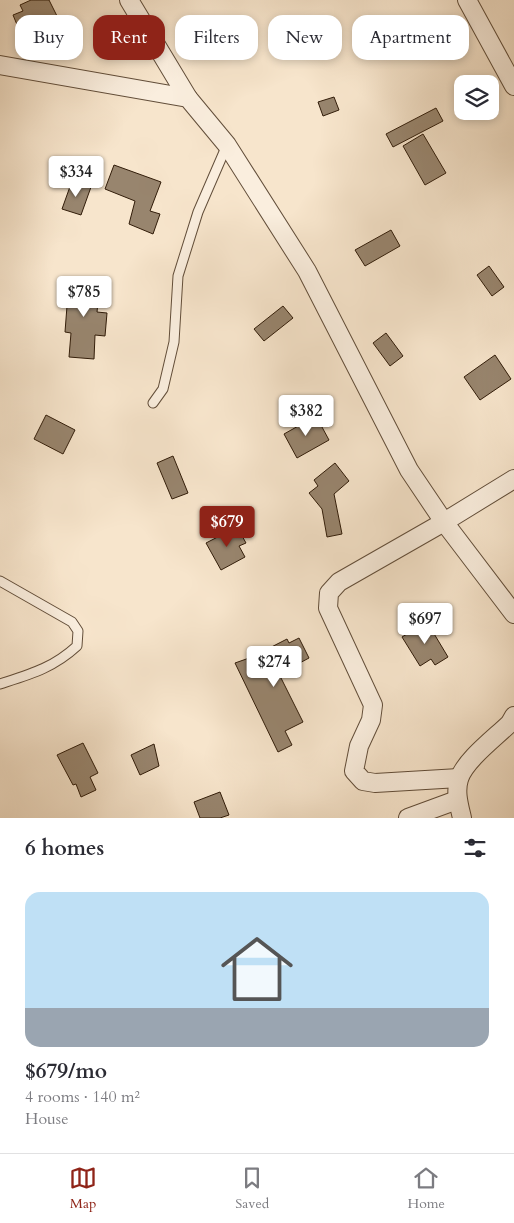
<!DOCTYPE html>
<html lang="en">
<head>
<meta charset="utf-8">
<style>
  :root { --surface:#fff; --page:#f2f2f3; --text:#2b2b33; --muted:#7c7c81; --line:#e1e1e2; --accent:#8f2418 }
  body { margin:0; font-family:Cardo,serif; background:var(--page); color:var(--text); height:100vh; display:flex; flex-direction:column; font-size:19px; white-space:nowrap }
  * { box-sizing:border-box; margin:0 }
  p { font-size:16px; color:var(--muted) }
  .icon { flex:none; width:28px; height:28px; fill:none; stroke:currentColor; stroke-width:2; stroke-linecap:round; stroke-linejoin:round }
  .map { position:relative; height:818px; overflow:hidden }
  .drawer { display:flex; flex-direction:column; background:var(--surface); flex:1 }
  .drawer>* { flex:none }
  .top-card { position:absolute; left:15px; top:15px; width:485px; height:45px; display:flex; gap:10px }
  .tools { position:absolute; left:454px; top:75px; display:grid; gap:10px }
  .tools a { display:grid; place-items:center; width:45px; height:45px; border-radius:10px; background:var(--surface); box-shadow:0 2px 8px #0003; font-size:25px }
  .price { position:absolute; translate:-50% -42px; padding:0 11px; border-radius:5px; background:#fff; color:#222; font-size:16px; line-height:32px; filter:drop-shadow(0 1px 2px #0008) }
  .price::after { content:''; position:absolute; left:50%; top:30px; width:15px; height:11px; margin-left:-8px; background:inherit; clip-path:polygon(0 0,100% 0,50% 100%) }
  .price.on { background:var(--accent); color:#fff }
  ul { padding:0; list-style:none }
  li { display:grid; align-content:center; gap:10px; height:265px; padding:0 25px }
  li+li { border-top:1px solid var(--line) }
  li span { display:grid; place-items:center; height:155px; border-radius:15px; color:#555 }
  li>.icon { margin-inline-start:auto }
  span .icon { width:90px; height:90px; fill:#fffc; stroke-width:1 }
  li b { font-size:21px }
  h2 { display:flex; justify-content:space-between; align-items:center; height:60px; padding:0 25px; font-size:21px }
  .tag { padding:0 18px; border-radius:15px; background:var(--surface); box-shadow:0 2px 8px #0003; font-size:18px; line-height:45px }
  .tag.on { background:var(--accent); color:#fff }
  .dock { display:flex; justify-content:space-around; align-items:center; height:70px; border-top:1px solid var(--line); background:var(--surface); font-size:14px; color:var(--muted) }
  .dock a { display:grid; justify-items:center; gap:2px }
  .dock .on { color:var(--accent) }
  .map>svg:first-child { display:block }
  .building { fill:#98856e; stroke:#311c09 }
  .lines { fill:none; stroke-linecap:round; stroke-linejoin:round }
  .service-casing { stroke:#624e3a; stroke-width:11 }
  .minor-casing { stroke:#624e3a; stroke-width:20 }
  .service { stroke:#faeede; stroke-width:9 }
  .minor { stroke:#faeede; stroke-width:18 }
</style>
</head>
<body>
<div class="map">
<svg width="514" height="818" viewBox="0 0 514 818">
  <rect width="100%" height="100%" fill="#f7e5cc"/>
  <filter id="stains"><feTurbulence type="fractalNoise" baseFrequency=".004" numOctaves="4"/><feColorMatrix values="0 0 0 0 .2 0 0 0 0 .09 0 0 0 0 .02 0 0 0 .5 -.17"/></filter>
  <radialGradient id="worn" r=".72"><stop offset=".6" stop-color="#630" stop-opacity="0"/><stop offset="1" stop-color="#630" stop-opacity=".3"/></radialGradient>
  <!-- building -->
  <g class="building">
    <polygon points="31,0 49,0 57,16 20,32 13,15 23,11 20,5"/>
    <polygon points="334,97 339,110 323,116 318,102"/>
    <polygon points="436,108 443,121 393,147 386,134"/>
    <polygon points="423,134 446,173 425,185 403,146"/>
    <polygon points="114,165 161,182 150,211 160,214 153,234 129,224 135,201 105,189"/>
    <polygon points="72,181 91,187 81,215 62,209"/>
    <polygon points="391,230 400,246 365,266 355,250"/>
    <polygon points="489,266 504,287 492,296 477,275"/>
    <polygon points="69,280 100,283 97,312 107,313 105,336 95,335 94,359 69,357 71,333 65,332"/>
    <polygon points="283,306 293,318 264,341 254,329"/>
    <polygon points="386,333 403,356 390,366 373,343"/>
    <polygon points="495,355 511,379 480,400 464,377"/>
    <polygon points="46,415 75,430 63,454 34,439"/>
    <polygon points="316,416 329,440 297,458 284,434"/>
    <polygon points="173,456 188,493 172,499 157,463"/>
    <polygon points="335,463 349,481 334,494 342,534 327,537 322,509 309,493 318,486 314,480"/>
    <polygon points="237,527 246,543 239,546 245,557 221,570 206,543"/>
    <polygon points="427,622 448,657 435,665 431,659 420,666 402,637"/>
    <polygon points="299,638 309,658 279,674 303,722 285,731 292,745 278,752 235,663 252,657 287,639 289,643"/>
    <polygon points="83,743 98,773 90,777 96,790 81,797 76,784 73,785 57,755"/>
    <polygon points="154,744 159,766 140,775 131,755"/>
    <polygon points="220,792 229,815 220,818 200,818 194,802"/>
  </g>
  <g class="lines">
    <!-- service casing -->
    <g class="service-casing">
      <g id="service">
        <polyline points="153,403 163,389 174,342 178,276 198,212 227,145"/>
        <path d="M0,581L72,622L78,631L77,646C53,668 31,674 0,684"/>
      </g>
    </g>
    <!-- minor casing -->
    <g class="minor-casing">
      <g id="minor">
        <polyline points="129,0 188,98"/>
        <polyline points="467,0 514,86"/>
        <polyline points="0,65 188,98 227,145 307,271 409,470 444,522 514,614"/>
        <polyline points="459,778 375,783 363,781 354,771 359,746 371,720 373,705 328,608 329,593 339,582 444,522 514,479"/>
        <polyline points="408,818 457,800"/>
        <path d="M462,818C459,805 455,792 459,779C465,760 496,737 510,723L514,716"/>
      </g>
    </g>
    <!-- service -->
    <use href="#service" class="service"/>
    <!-- minor -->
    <use href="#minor" class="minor"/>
  </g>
  <rect width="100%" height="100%" filter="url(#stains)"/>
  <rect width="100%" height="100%" fill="url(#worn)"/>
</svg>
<div class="tools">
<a><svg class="icon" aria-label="layers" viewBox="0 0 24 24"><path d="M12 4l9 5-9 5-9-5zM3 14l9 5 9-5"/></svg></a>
</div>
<b class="price" style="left:76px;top:198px">$334</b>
<b class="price" style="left:84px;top:318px">$785</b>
<b class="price" style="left:306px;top:437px">$382</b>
<b class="price on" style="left:227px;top:548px">$679</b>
<b class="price" style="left:425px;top:645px">$697</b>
<b class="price" style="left:274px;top:688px">$274</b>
<div class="top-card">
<a class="tag">Buy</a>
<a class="tag on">Rent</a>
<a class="tag">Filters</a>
<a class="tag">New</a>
<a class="tag">Apartment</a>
</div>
</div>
<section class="drawer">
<h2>6 homes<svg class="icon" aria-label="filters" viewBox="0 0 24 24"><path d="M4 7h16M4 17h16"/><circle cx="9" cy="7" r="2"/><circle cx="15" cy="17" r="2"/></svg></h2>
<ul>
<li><span style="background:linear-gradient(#bfe0f5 75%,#9aa5b1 0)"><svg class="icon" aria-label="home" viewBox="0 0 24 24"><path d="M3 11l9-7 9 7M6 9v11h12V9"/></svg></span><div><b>$679/mo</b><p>4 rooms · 140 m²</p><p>House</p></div></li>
</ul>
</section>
<nav class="dock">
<a class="on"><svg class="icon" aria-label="map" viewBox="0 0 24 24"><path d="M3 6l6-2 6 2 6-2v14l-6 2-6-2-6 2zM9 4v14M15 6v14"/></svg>Map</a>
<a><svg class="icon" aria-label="saved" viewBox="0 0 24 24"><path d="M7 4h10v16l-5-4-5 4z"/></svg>Saved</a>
<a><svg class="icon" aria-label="home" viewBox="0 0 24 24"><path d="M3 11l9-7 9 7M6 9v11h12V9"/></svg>Home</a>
</nav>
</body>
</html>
